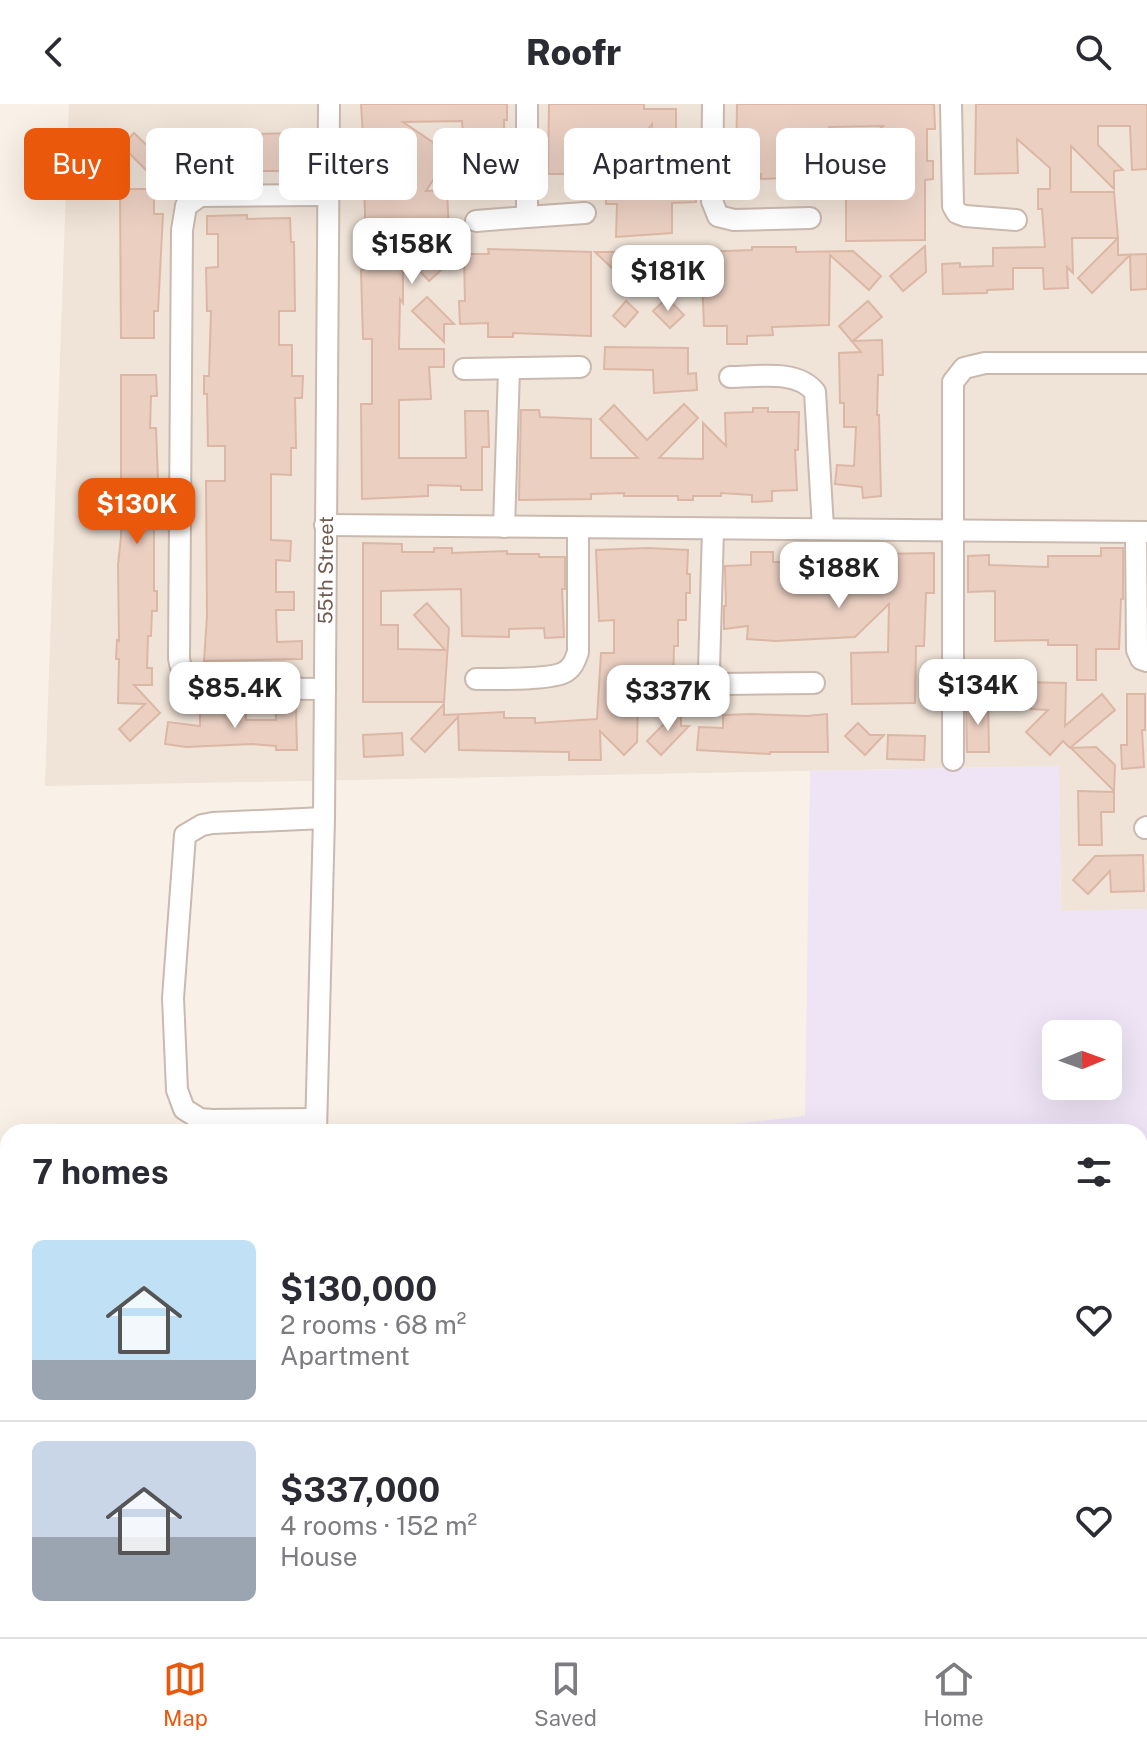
<!DOCTYPE html>
<html lang="en">
<head>
<meta charset="utf-8">
<style>
  :root { --surface:#fff; --page:#f2f2f3; --text:#2b2b33; --muted:#7c7c81; --line:#e1e1e2; --accent:#ea580c }
  body { margin:0; font-family:"Public Sans",sans-serif; background:var(--page); color:var(--text); height:100vh; display:flex; flex-direction:column; font-size:30px; white-space:nowrap }
  * { box-sizing:border-box; margin:0 }
  p { font-size:26px; color:var(--muted) }
  .icon { flex:none; width:44px; height:44px; fill:none; stroke:currentColor; stroke-width:2; stroke-linecap:round; stroke-linejoin:round }
  .map { position:relative; flex:1; overflow:hidden }
  .side { position:absolute; left:0px; top:1020px; width:1148px; height:514px; display:flex; flex-direction:column; background:var(--surface); border-radius:24px 24px 0 0; box-shadow:0 8px 32px #0002 }
  .side>* { flex:none }
  .guide { position:absolute; left:24px; top:24px; width:1100px; height:72px; display:flex; gap:16px }
  .needle { width:52px; rotate:89deg }
  .controls { position:absolute; left:1042px; top:916px; display:grid; gap:16px }
  .controls a { display:grid; place-items:center; width:80px; height:80px; border-radius:12px; background:var(--surface); box-shadow:0 8px 32px #0002; font-size:40px }
  .price { position:absolute; translate:-50% -68px; padding:0 18px; border-radius:16px; background:#fff; color:#222; font-size:26px; line-height:52px; filter:drop-shadow(0 2px 4px #0008) }
  .price::after { content:''; position:absolute; left:50%; top:48px; width:24px; height:18px; margin-left:-12px; background:inherit; clip-path:polygon(0 0,100% 0,50% 100%) }
  .price.active { background:var(--accent); color:#fff }
  ul { padding:0; list-style:none }
  li { display:flex; align-items:center; gap:24px; height:200px; padding:0 32px }
  li+li { border-top:2px solid var(--line) }
  li span { display:grid; place-items:center; flex:none; width:224px; height:160px; border-radius:12px; color:#555 }
  li>.icon { margin-inline-start:auto }
  span .icon { width:96px; height:96px; fill:#fffc; stroke-width:1 }
  li b { font-size:34px }
  h2 { display:flex; justify-content:space-between; align-items:center; height:96px; padding:0 32px; font-size:34px }
  .chip { padding:0 28px; border-radius:12px; background:var(--surface); box-shadow:0 8px 32px #0002; font-size:28px; line-height:72px }
  .chip.active { background:var(--accent); color:#fff }
  header { display:flex; justify-content:space-between; align-items:center; height:104px; padding:0 32px; background:var(--surface); font-size:36px; font-weight:800 }
  .menu { display:flex; justify-content:space-around; align-items:center; height:112px; border-top:2px solid var(--line); background:var(--surface); font-size:22px; color:var(--muted) }
  .menu a { display:grid; justify-items:center; gap:4px }
  .menu .active { color:var(--accent) }
  .map>svg:first-child { display:block }
  .residential { fill:#f0e3d7 }
  .education { fill:#eee4f6; fill-rule:evenodd }
  .building { fill:#ebd0c2; stroke:#dcb7a5; stroke-width:2 }
  .lines { fill:none; stroke-linecap:round; stroke-linejoin:round }
  .street-casing { stroke:#cab9af; stroke-width:24 }
  .street { stroke:#fff; stroke-width:20 }
  .labels { text-anchor:middle; dominant-baseline:central; stroke-width:7; stroke-linejoin:round; paint-order:stroke }
  .street-label { font-size:20px; fill:#70594f; stroke:#fdf6ed }
</style>
</head>
<body>
<header><svg class="icon" aria-label="back" viewBox="0 0 24 24"><path d="M15 5l-7 7 7 7"/></svg>Roofr<svg class="icon" aria-label="search" viewBox="0 0 24 24"><circle cx="10" cy="10" r="6"/><path d="M15 15l6 6"/></svg></header>
<div class="map">
<svg width="1147" height="1533" viewBox="0 0 1147 1533">
  <rect width="100%" height="100%" fill="#f9f1e7"/>
  <!-- residential -->
  <g class="residential">
    <polygon points="69,0 1147,0 1147,805 1061,807 1059,662 45,682"/>
    <polygon points="1140,1366 1147,1372 1147,1533 66,1533 66,1526 1140,1526"/>
  </g>
  <!-- education -->
  <path class="education" d="M1059,662L1061,807L1147,805V1372L1140,1366V1028H658L805,1012L810,667ZM1056,930H1108V982H1056Z"/>
  <!-- building -->
  <g class="building">
    <polygon points="361,0 507,0 507,16 504,16 505,67 465,65 462,17 403,18 450,50 426,87 447,86 449,130 403,130 403,199 400,195 399,245 444,245 444,263 429,263 431,295 399,296 399,354 466,354 465,307 488,307 489,343 482,343 482,386 461,386 461,382 428,381 428,392 362,395 361,300 372,300 372,235 363,235 361,166 367,165 364,83 378,83 378,48 364,48"/>
    <polygon points="549,0 644,0 644,5 676,5 676,32 692,32 693,83 696,83 696,98 672,99 672,129 616,133 617,100 606,100 606,84 654,83 652,20 606,84 605,70 548,70"/>
    <polygon points="737,0 934,0 935,25 927,25 927,57 933,57 933,75 925,76 925,136 846,137 846,82 892,82 891,37 861,64 850,51 883,22 829,23 830,72 761,75 761,70 736,71"/>
    <polygon points="976,0 1147,0 1147,65 1132,66 1130,22 1098,22 1098,41 1123,66 1114,67 1114,85 1071,42 1071,88 1114,88 1118,134 1072,134 1073,169 1067,163 1068,184 1044,185 1043,164 1013,164 1013,185 987,186 987,189 943,190 942,160 960,159 960,163 993,162 993,144 1045,143 1042,105 1038,105 1038,85 1050,85 1050,64 1017,35 1018,69 975,70"/>
    <polygon points="157,28 194,28 194,31 301,29 302,72 283,72 283,67 257,67 257,65 207,68 207,62 174,62 174,36 146,66 122,42 134,29 158,52"/>
    <polygon points="120,85 154,85 154,110 163,110 158,207 154,207 154,234 121,234"/>
    <polygon points="247,111 247,115 290,114 291,138 294,138 295,207 279,207 279,241 292,241 292,272 303,272 302,294 295,294 296,344 291,344 291,371 271,370 271,436 291,437 290,457 276,456 276,488 294,488 294,506 276,506 277,538 302,537 302,555 204,557 207,512 206,377 225,377 225,342 208,342 207,290 204,290 204,272 209,272 211,207 207,207 206,164 218,163 218,130 207,130 207,112"/>
    <polygon points="1118,134 1118,151 1147,150 1147,185 1131,186 1130,151 1092,189 1078,174"/>
    <polygon points="454,135 464,145 429,177 419,166"/>
    <polygon points="925,142 926,168 903,187 890,172"/>
    <polygon points="752,143 796,143 796,148 853,147 881,172 869,186 830,151 829,221 772,223 773,231 747,232 747,240 727,240 727,222 704,222 701,148 752,146"/>
    <polygon points="488,145 591,148 591,232 513,229 513,233 488,233 488,219 460,220 459,197 465,197 464,150 489,150"/>
    <polygon points="595,148 621,148 643,169 631,182"/>
    <polygon points="671,152 684,166 668,183 654,169"/>
    <polygon points="427,193 454,220 444,220 444,238 412,207"/>
    <polygon points="667,194 684,211 670,224 653,207"/>
    <polygon points="626,197 638,208 625,223 613,212"/>
    <polygon points="868,197 882,213 853,237 882,236 883,271 878,271 877,311 879,311 881,392 863,394 862,383 835,380 837,361 854,362 856,323 844,323 844,299 840,299 839,249 861,248 839,222"/>
    <polygon points="605,243 688,244 688,270 696,269 697,286 654,289 653,266 604,265"/>
    <polygon points="121,271 156,271 157,292 151,292 150,324 156,324 158,376 161,376 161,397 154,397 154,487 157,487 157,507 152,507 151,532 148,532 147,564 152,564 152,581 134,581 160,609 130,637 119,625 145,600 118,599 119,555 116,555 117,536 119,537 118,461 121,433"/>
    <polygon points="684,300 698,314 659,354 703,355 703,319 726,342 725,309 753,308 753,304 768,304 768,308 799,308 798,346 795,346 797,386 772,387 772,397 752,398 752,391 721,389 721,392 693,392 693,396 678,396 678,392 624,392 624,389 591,390 591,395 519,396 521,306 539,306 540,313 591,315 591,354 638,354 600,315 614,301 647,336"/>
    <polygon points="363,439 402,440 402,448 434,448 434,444 452,444 452,449 507,447 507,450 539,450 539,453 565,453 565,485 562,485 564,533 545,534 544,524 509,525 509,533 462,532 461,485 381,487 381,521 398,521 398,545 445,546 414,511 427,499 449,524 444,598 363,598"/>
    <polygon points="648,444 688,446 687,470 690,470 690,489 686,489 686,516 678,516 678,542 674,542 673,581 682,581 681,601 638,599 637,638 624,651 600,627 601,656 569,656 569,648 459,646 458,613 425,648 411,635 444,600 444,611 504,608 504,614 535,614 535,619 597,615 601,549 614,549 614,516 599,517 596,446"/>
    <polygon points="1101,444 1123,444 1123,495 1121,495 1119,545 1096,545 1096,576 1077,576 1077,541 1048,541 1048,536 995,537 995,487 968,488 968,452 989,451 989,461 1048,463 1048,452 1101,452"/>
    <polygon points="808,446 880,448 880,450 934,449 934,489 926,489 924,542 916,542 915,599 852,600 851,549 888,548 889,500 855,533 775,537 747,535 748,522 724,525 724,502 726,502 725,462 751,461 751,448 773,448 773,458 808,458"/>
    <polygon points="1024,578 1066,579 1065,622 1102,590 1115,606 1070,644 1063,637 1050,651 1026,628 1048,606 1031,605 1032,594 1024,593"/>
    <polygon points="1127,590 1145,590 1145,626 1142,626 1144,663 1122,665 1121,641 1127,641"/>
    <polygon points="988,597 989,648 967,648 966,598"/>
    <polygon points="200,602 246,603 246,616 276,616 276,605 296,605 297,646 276,646 276,642 252,640 186,643 165,640 168,618 200,622"/>
    <polygon points="681,603 681,622 689,622 661,651 647,637"/>
    <polygon points="751,610 807,612 827,610 828,648 770,648 770,650 697,646 699,623 723,624 723,611"/>
    <polygon points="858,619 870,631 884,631 865,651 845,632"/>
    <polygon points="402,629 403,651 364,653 363,631"/>
    <polygon points="888,631 925,632 924,656 887,655"/>
    <polygon points="1096,643 1115,661 1114,687 1071,644"/>
    <polygon points="1078,687 1114,688 1114,708 1101,708 1102,741 1079,741"/>
    <polygon points="1143,751 1144,787 1111,788 1110,767 1088,790 1073,776 1095,752"/>
  </g>
  <g class="lines">
    <!-- street casing -->
    <g class="street-casing">
      <g id="street">
        <polyline points="527,0 527,113 585,109"/>
        <polyline points="713,0 712,97 718,112 734,116 810,114"/>
        <polyline points="951,0 953,102 957,109 965,112 1016,116"/>
        <polyline points="476,117 527,113"/>
        <polyline points="464,265 580,263"/>
        <path d="M730,273C757,273 797,265 815,288L823,424"/>
        <polyline points="325,421 1147,428"/>
        <polyline points="504,423 509,266"/>
        <polyline points="713,426 709,565 717,577 724,580 814,579"/>
        <polyline points="1136,428 1137,546 1141,555 1147,557"/>
        <path d="M476,575C496,575 546,576 563,569C572,565 575,557 578,548V424"/>
        <path d="M325,585L200,584C186,578 181,568 179,554L182,126L186,102L200,92L328,91"/>
        <polyline points="953,656 953,278 964,264 985,259 1147,259"/>
        <polyline points="1145,724 1147,723"/>
        <polyline points="316,1015 212,1016 200,1015 184,1005 177,986 173,894 185,731 202,721 213,719 324,714"/>
        <path id="s1" d="M316,1028L324,714L329,0"/>
        <polyline points="1140,1408 1147,1416"/>
        <polyline points="456,1526 456,1533"/>
        <polyline points="635,1526 635,1533"/>
        <polyline points="834,1526 834,1533"/>
        <polyline points="1021,1526 1024,1533"/>
        <polyline points="173,1533 173,1526"/>
        <polyline points="312,1533 312,1526"/>
      </g>
    </g>
    <!-- street -->
    <use href="#street" class="street"/>
  </g>
  <g class="labels">
    <!-- street labels -->
    <g class="street-label">
      <text stroke="none"><textPath href="#s1" startOffset="562">55th Street</textPath></text>
    </g>
  </g>
</svg>
<div class="controls">
<a><svg class="needle" viewBox="-14 -14 28 28"><path d="M0-13l5 13h-10z" fill="#e53935"/><path d="M0 13l5-13h-10z" fill="#7c7c81"/></svg></a>
</div>
<b class="price" style="left:412px;top:182px">$158K</b>
<b class="price" style="left:668px;top:209px">$181K</b>
<b class="price active" style="left:137px;top:442px">$130K</b>
<b class="price" style="left:839px;top:506px">$188K</b>
<b class="price" style="left:978px;top:623px">$134K</b>
<b class="price" style="left:235px;top:626px">$85.4K</b>
<b class="price" style="left:668px;top:629px">$337K</b>
<div class="guide">
<a class="chip active">Buy</a>
<a class="chip">Rent</a>
<a class="chip">Filters</a>
<a class="chip">New</a>
<a class="chip">Apartment</a>
<a class="chip">House</a>
</div>
<section class="side">
<h2>7 homes<svg class="icon" aria-label="filters" viewBox="0 0 24 24"><path d="M4 7h16M4 17h16"/><circle cx="9" cy="7" r="2"/><circle cx="15" cy="17" r="2"/></svg></h2>
<ul>
<li><span style="background:linear-gradient(#bfe0f5 75%,#9aa5b1 0)"><svg class="icon" aria-label="home" viewBox="0 0 24 24"><path d="M3 11l9-7 9 7M6 9v11h12V9"/></svg></span><div><b>$130,000</b><p>2 rooms · 68 m²</p><p>Apartment</p></div><svg class="icon" aria-label="heart" viewBox="0 0 24 24"><path d="M12 20l-8-8c-3-5 5-10 8-4 3-6 11-1 8 4z"/></svg></li>
<li><span style="background:linear-gradient(#c9d6e8 60%,#9aa5b1 0)"><svg class="icon" aria-label="home" viewBox="0 0 24 24"><path d="M3 11l9-7 9 7M6 9v11h12V9"/></svg></span><div><b>$337,000</b><p>4 rooms · 152 m²</p><p>House</p></div><svg class="icon" aria-label="heart" viewBox="0 0 24 24"><path d="M12 20l-8-8c-3-5 5-10 8-4 3-6 11-1 8 4z"/></svg></li>
</ul>
</section>
</div>
<nav class="menu">
<a class="active"><svg class="icon" aria-label="map" viewBox="0 0 24 24"><path d="M3 6l6-2 6 2 6-2v14l-6 2-6-2-6 2zM9 4v14M15 6v14"/></svg>Map</a>
<a><svg class="icon" aria-label="saved" viewBox="0 0 24 24"><path d="M7 4h10v16l-5-4-5 4z"/></svg>Saved</a>
<a><svg class="icon" aria-label="home" viewBox="0 0 24 24"><path d="M3 11l9-7 9 7M6 9v11h12V9"/></svg>Home</a>
</nav>
</body>
</html>
